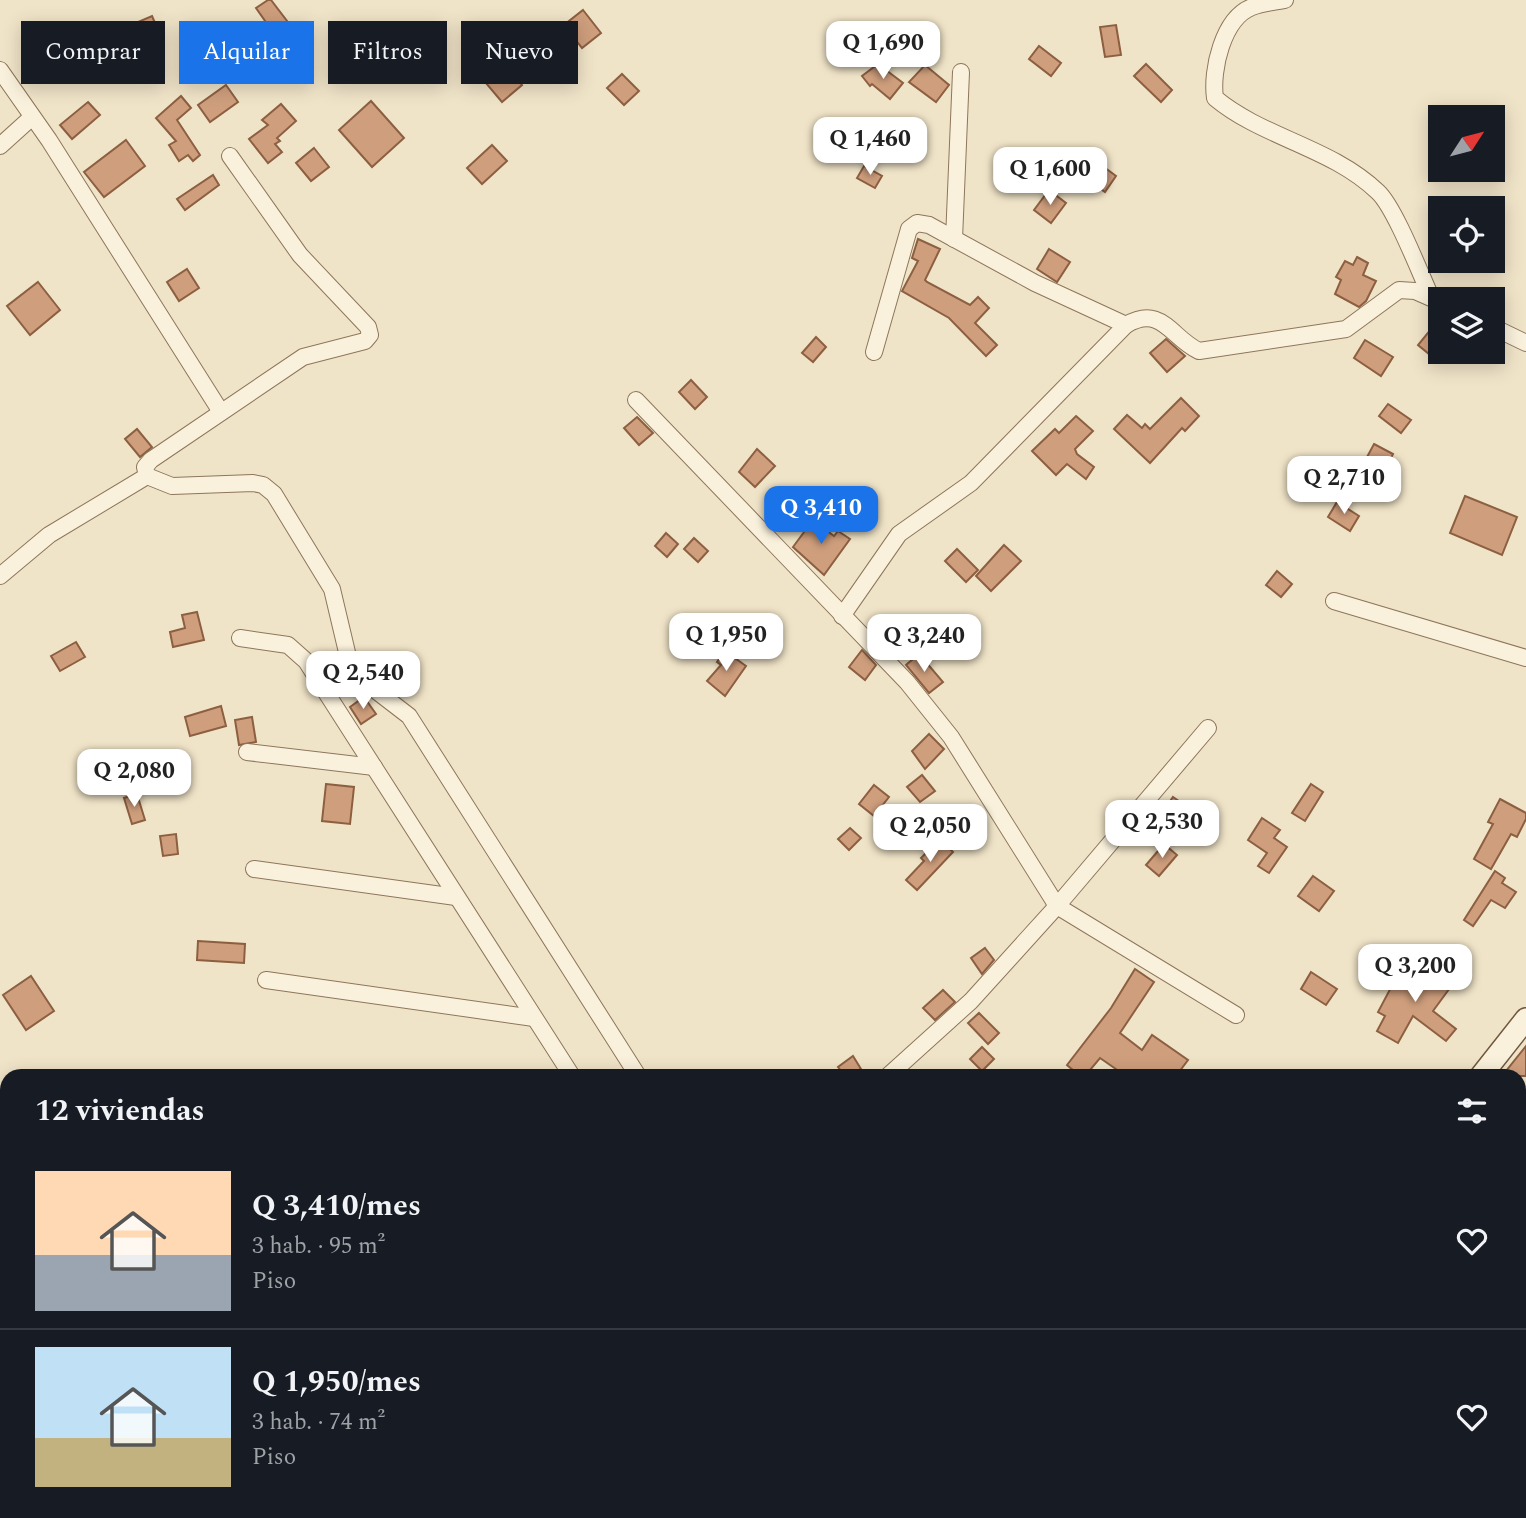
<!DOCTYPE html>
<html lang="es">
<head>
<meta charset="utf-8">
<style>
  :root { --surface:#171b24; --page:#20242c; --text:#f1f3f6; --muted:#9ea1a6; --line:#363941; --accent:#1a73e8 }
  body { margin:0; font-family:Spectral,serif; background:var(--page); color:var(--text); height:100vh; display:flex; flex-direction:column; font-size:26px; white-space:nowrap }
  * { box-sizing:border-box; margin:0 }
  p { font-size:23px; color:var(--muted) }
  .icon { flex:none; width:38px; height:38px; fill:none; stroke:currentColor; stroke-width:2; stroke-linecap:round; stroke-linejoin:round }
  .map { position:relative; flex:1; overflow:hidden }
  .drawer { position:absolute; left:0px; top:1069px; width:1526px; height:450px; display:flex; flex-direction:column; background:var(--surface); border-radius:21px 21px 0 0; box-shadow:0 4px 18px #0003 }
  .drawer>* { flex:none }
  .top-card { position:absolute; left:21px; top:21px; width:700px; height:63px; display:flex; gap:14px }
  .needle { width:46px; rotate:54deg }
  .buttons { position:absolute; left:1428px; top:105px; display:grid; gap:14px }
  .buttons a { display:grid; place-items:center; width:77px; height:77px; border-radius:0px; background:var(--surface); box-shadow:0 4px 18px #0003; font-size:35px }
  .price { position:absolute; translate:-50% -60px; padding:0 16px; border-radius:14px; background:#fff; color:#222; font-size:23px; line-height:46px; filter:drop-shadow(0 2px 4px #0008) }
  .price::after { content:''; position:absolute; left:50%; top:42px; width:21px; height:16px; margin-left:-10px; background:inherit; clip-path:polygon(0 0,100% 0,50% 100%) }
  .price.active { background:var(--accent); color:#fff }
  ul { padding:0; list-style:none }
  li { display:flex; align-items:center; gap:21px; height:175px; padding:0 35px }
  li+li { border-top:2px solid var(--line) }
  li span { display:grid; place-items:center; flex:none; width:196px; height:140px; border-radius:0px; color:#555 }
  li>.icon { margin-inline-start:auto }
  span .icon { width:84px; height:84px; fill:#fffc; stroke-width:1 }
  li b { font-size:30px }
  h2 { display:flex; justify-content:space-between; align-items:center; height:84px; padding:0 35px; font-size:30px }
  .tag { padding:0 24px; border-radius:0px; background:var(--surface); box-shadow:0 4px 18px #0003; font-size:24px; line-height:63px }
  .tag.active { background:var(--accent); color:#fff }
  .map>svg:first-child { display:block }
  .building { fill:#cf9f7d; stroke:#8d5f41; stroke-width:2 }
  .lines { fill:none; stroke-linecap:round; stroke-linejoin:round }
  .street-casing { stroke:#8d765c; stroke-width:18 }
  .secondary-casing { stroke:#6f573f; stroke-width:24 }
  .primary-casing { stroke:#5b4430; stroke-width:27 }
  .street { stroke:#faf1dc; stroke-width:16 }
  .secondary { stroke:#faf1dc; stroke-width:21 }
  .primary { stroke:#f3d9a0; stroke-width:24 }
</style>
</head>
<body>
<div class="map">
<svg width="1526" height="1518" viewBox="0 0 1526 1518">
  <rect width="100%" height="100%" fill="#f0e4c8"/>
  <!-- building -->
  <g class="building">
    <polygon points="268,0 271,0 297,34 282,45 256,8"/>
    <polygon points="583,10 601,33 582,48 564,25"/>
    <polygon points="152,16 158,30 137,39 131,25"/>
    <polygon points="1116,25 1121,55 1105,57 1100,27"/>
    <polygon points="1039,46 1061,63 1051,76 1029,59"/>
    <polygon points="878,64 903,83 890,99 872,84 870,86 862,76"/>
    <polygon points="1146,64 1172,90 1161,102 1134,76"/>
    <polygon points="506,65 522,85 502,102 485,82"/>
    <polygon points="925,65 949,85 936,102 909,82"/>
    <polygon points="622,74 639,91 624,105 607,88"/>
    <polygon points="226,85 238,102 210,122 198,105"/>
    <polygon points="181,96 191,108 177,120 200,155 193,161 188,155 179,161 169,145 176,141 156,118"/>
    <polygon points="371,101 404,138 372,167 339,130"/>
    <polygon points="88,102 100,115 72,139 60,125"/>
    <polygon points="281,104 296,121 277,138 280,141 275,144 282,152 268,163 249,139 268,125 262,120"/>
    <polygon points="126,140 145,166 104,197 84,172"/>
    <polygon points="492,145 507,161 482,184 467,168"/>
    <polygon points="314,148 329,167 311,181 296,163"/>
    <polygon points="1085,153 1116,176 1105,192 1074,169"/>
    <polygon points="864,166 882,176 875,188 857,178"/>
    <polygon points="213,175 219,185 185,210 177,199"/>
    <polygon points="1049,190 1066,203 1051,223 1034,210"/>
    <polygon points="918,239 940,249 925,280 927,282 970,305 978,297 989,308 975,323 997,345 986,356 949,318 902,291 918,261 912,258"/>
    <polygon points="1049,249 1070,262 1057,282 1037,269"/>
    <polygon points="1357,257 1368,263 1363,275 1376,281 1366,301 1359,307 1335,294 1341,280 1336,277 1345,261 1353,265"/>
    <polygon points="187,269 199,288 179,301 167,282"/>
    <polygon points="38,282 60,310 30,335 7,306"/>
    <polygon points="1440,318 1440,340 1429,354 1418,345"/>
    <polygon points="816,337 826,347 813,362 802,353"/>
    <polygon points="1166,339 1185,356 1167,372 1150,353"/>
    <polygon points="1365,340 1393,357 1381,376 1354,358"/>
    <polygon points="691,380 707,397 695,409 679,392"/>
    <polygon points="1181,398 1199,416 1185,431 1182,428 1150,463 1114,429 1127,415 1142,428 1145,424 1150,429"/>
    <polygon points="1388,404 1411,420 1401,433 1379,416"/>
    <polygon points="1076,416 1093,431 1075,449 1077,454 1094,467 1086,479 1067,464 1056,475 1032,451 1055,429 1059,433"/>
    <polygon points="637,417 653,433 639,445 624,428"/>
    <polygon points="137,429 152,447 140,457 125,439"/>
    <polygon points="1374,444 1393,454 1387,467 1367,457"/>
    <polygon points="757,449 775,466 755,487 739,472"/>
    <polygon points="1465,496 1517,517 1502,555 1450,533"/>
    <polygon points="1337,502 1359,516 1350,531 1328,517"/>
    <polygon points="813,520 834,536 838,531 850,539 824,575 793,547"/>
    <polygon points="666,533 678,544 667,557 655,546"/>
    <polygon points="694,538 708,551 698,562 684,549"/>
    <polygon points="1004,545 1021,561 991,591 976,576"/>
    <polygon points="957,549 978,570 966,582 945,561"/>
    <polygon points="1277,571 1292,584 1281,597 1266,585"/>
    <polygon points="197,612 204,640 173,647 170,632 185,628 182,615"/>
    <polygon points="76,642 85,657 60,671 51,656"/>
    <polygon points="862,650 876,665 865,680 849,667"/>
    <polygon points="725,651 746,666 725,696 707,681 721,665 717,662"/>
    <polygon points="919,654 943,682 929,693 906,665"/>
    <polygon points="364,697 376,714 361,724 350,707"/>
    <polygon points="221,706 226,726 190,736 185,717"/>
    <polygon points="252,717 256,742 239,745 235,720"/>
    <polygon points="929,734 944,749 925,769 912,751"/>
    <polygon points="922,775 935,791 920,802 907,787"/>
    <polygon points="326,784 354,787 350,824 322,821"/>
    <polygon points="1311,784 1323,792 1305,821 1292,813"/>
    <polygon points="874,785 889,797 874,816 859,804"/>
    <polygon points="137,794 145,820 132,824 124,798"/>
    <polygon points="1173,797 1189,808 1179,823 1162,813"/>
    <polygon points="1500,799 1526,813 1526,819 1517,837 1511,834 1491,869 1474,859 1493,824 1488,822"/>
    <polygon points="1262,818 1280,830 1274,838 1287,847 1269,873 1258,866 1267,853 1248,840"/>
    <polygon points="850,828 861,838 849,850 838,839"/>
    <polygon points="176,834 178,854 163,856 160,836"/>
    <polygon points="940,839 953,852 917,890 906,880 924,861 921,858"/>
    <polygon points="1164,844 1177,855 1159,876 1146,865"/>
    <polygon points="1495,871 1505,878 1502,883 1516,892 1505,908 1491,900 1473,926 1464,920"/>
    <polygon points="1313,876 1334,891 1319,911 1298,896"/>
    <polygon points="198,941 245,944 244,963 197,960"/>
    <polygon points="985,948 994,960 982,974 971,958"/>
    <polygon points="1398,964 1423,984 1435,967 1455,981 1433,1011 1456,1029 1446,1041 1413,1016 1398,1043 1377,1031 1385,1016 1378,1012 1395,980 1389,975"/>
    <polygon points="1135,969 1154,982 1120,1033 1142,1050 1152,1035 1188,1060 1176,1076 1126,1076 1100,1058 1085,1076 1080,1076 1067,1065 1111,1008"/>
    <polygon points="1311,972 1337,989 1326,1005 1301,989"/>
    <polygon points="31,976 54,1011 26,1030 3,995"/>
    <polygon points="943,990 955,1002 935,1020 923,1008"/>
    <polygon points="979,1013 999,1033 988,1044 968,1023"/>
    <polygon points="1526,1046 1526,1076 1502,1076"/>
    <polygon points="982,1047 994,1059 982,1071 970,1059"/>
    <polygon points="853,1056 861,1069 845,1076 838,1067"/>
  </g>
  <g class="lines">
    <!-- street casing -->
    <g class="street-casing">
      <g id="street">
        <path d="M1285,0C1274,2 1262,3 1252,7C1223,18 1211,70 1215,98C1263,138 1331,147 1378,192C1395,208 1420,273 1431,297"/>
        <polyline points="0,70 49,140 221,412"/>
        <polyline points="0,146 31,118"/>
        <polyline points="230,156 300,255 368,327 370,335 365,341 303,357 151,460 145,467 147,476 172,486 253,483 263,485 274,494 332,589 350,665 357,676 409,716 638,1076"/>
        <polyline points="954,239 961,72"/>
        <polyline points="1493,327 1526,343"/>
        <polyline points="874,352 909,229 917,223 929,225 1035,283 1126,325"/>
        <polyline points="636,400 907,682 951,737 1057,906 1236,1015"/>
        <polyline points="0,576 49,535 147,476"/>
        <polyline points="1334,601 1526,658"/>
        <path d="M842,616L899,534L971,483L1126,325C1162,304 1171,338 1199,351L1346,329L1399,290L1415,291L1440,302"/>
        <polyline points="240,638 288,645 306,661 572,1076"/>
        <polyline points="247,752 374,767"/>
        <polyline points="254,869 456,897"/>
        <polyline points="266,980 534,1018"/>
        <polyline points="888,1076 971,1001 1057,906 1208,728"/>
        <polyline points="0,1184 7,1179"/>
        <polyline points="0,1323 7,1315"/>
        <polyline points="0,1346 7,1351"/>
        <polyline points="233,1512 241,1518"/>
        <polyline points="551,1512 553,1518"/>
        <polyline points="760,1512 762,1518"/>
        <polyline points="258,1518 261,1512"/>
        <polyline points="417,1518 419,1512"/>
      </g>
    </g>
    <!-- secondary casing -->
    <g class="secondary-casing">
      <polyline id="secondary" points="1481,1076 1526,1019"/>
    </g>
    <!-- primary casing -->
    <g class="primary-casing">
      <polyline id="primary" points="895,1512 897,1518"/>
    </g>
    <!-- street -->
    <use href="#street" class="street"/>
    <!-- secondary -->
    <use href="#secondary" class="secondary"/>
    <!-- primary -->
    <use href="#primary" class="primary"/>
  </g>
</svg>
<div class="buttons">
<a><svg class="needle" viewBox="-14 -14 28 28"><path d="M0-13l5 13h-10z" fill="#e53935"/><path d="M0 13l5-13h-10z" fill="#9ea1a6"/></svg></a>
<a><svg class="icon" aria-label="locate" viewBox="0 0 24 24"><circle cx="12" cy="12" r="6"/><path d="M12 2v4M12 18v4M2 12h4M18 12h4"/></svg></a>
<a><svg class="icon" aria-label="layers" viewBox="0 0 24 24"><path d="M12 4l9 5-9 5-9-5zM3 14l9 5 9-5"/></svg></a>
</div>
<b class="price" style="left:883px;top:81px">Q 1,690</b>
<b class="price" style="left:870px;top:177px">Q 1,460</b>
<b class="price" style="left:1050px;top:207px">Q 1,600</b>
<b class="price" style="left:1344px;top:516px">Q 2,710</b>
<b class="price active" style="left:821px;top:546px">Q 3,410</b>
<b class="price" style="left:726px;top:673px">Q 1,950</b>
<b class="price" style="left:924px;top:674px">Q 3,240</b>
<b class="price" style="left:363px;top:711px">Q 2,540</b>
<b class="price" style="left:134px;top:809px">Q 2,080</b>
<b class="price" style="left:1162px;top:860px">Q 2,530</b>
<b class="price" style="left:930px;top:864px">Q 2,050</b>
<b class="price" style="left:1415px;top:1004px">Q 3,200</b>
<div class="top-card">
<a class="tag">Comprar</a>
<a class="tag active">Alquilar</a>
<a class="tag">Filtros</a>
<a class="tag">Nuevo</a>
</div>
<section class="drawer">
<h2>12 viviendas<svg class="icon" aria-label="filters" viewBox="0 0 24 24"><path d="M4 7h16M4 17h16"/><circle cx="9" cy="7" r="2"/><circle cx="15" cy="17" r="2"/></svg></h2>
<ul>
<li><span style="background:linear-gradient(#ffd9b3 60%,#9aa5b1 0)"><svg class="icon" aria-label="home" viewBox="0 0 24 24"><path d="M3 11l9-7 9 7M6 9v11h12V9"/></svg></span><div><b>Q 3,410/mes</b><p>3 hab. · 95 m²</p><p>Piso</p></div><svg class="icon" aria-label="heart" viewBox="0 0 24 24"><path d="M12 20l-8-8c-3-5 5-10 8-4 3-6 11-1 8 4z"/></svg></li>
<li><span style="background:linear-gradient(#bfe0f5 65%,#c2b280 0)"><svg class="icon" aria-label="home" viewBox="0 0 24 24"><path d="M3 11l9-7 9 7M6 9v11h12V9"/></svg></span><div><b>Q 1,950/mes</b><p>3 hab. · 74 m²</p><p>Piso</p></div><svg class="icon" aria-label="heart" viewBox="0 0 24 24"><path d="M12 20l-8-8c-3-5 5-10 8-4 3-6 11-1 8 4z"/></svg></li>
</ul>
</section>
</div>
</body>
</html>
